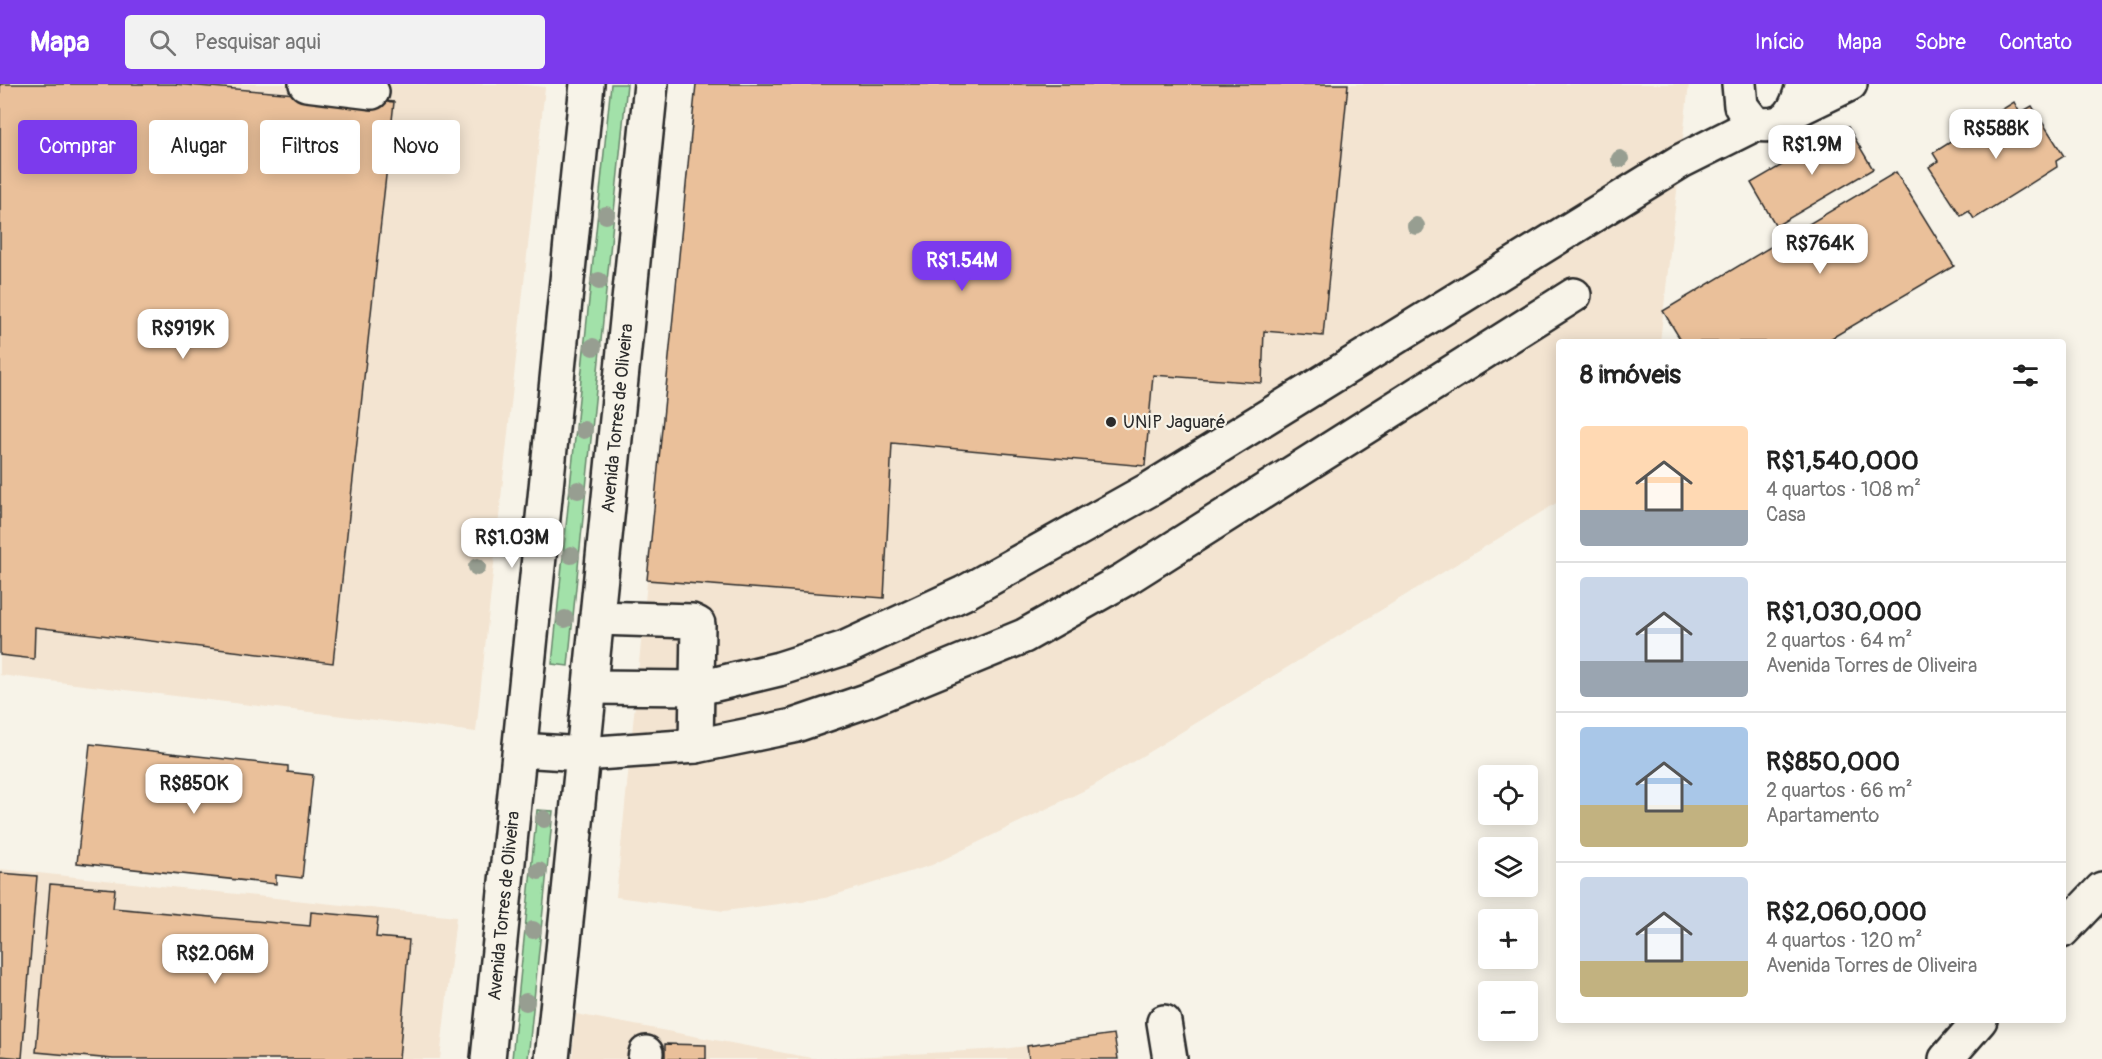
<!DOCTYPE html>
<html lang="pt">
<head>
<meta charset="utf-8">
<style>
  :root { --surface:#fff; --page:#f2f2f2; --text:#222; --muted:#767676; --line:#e0e0e0; --accent:#7c3aed }
  body { margin:0; font-family:Pangolin,sans-serif; background:var(--page); color:var(--text); height:100vh; display:flex; flex-direction:column; font-size:22px; white-space:nowrap }
  * { box-sizing:border-box; margin:0 }
  p { font-size:20px; color:var(--muted) }
  .icon { flex:none; width:33px; height:33px; fill:none; stroke:currentColor; stroke-width:2; stroke-linecap:round; stroke-linejoin:round }
  .map { position:relative; flex:1; overflow:hidden }
  .drawer { position:absolute; left:1556px; top:255px; width:510px; height:684px; display:flex; flex-direction:column; background:var(--surface); border-radius:6px; box-shadow:0 3px 15px #0003 }
  .drawer>* { flex:none }
  .banner { position:absolute; left:18px; top:36px; width:570px; height:54px; display:flex; gap:12px }
  .tools { position:absolute; left:1478px; top:681px; display:grid; gap:12px }
  .tools a { display:grid; place-items:center; width:60px; height:60px; border-radius:6px; background:var(--surface); box-shadow:0 3px 15px #0003; font-size:30px }
  .price { position:absolute; translate:-50% -51px; padding:0 14px; border-radius:12px; background:#fff; color:#222; font-size:20px; line-height:39px; filter:drop-shadow(0 2px 3px #0008) }
  .price::after { content:''; position:absolute; left:50%; top:36px; width:18px; height:14px; margin-left:-9px; background:inherit; clip-path:polygon(0 0,100% 0,50% 100%) }
  .price.active { background:var(--accent); color:#fff }
  ul { padding:0; list-style:none }
  li { display:flex; align-items:center; gap:18px; height:150px; padding:0 24px }
  li+li { border-top:2px solid var(--line) }
  li span { display:grid; place-items:center; flex:none; width:168px; height:120px; border-radius:6px; color:#555 }
  li>.icon { margin-inline-start:auto }
  span .icon { width:72px; height:72px; fill:#fffc; stroke-width:1 }
  li b { font-size:26px }
  h2 { display:flex; justify-content:space-between; align-items:center; height:72px; padding:0 24px; font-size:26px }
  .chip { padding:0 21px; border-radius:6px; background:var(--surface); box-shadow:0 3px 15px #0003; font-size:21px; line-height:54px }
  .chip.active { background:var(--accent); color:#fff }
  header { display:flex; align-items:center; gap:36px; box-sizing:border-box; height:84px; padding:0 30px; background:var(--accent); color:#fff }
  header strong { font-size:28px }
  nav { display:flex; gap:33px; margin-inline-start:auto; font-size:21px }
  .search { width:420px; height:54px; background:var(--page); display:flex; align-items:center; gap:15px; box-sizing:border-box; padding:0 21px; border-radius:6px; color:var(--muted); font-size:22px }
  .map>svg:first-child { display:block }
  .built { fill:#f3e4d1 }
  .green { fill:#a2e1a9; stroke:#66866a; stroke-width:1.5 }
  .building { fill:#eac09a; stroke:#2b2b2b; stroke-width:1.5 }
  .lines { fill:none; stroke-linecap:round; stroke-linejoin:round }
  .minor-casing { stroke:#2b2b2b; stroke-width:38 }
  .minor { stroke:#f7f3e8; stroke-width:33 }
  .tree { fill:#979e91 }
  .poi-dot { fill:#2b2b2b; stroke:#f7f3e8; stroke-width:2 }
  .labels { text-anchor:middle; dominant-baseline:central; stroke-width:4.5; stroke-linejoin:round; paint-order:stroke }
  .street-label { font-size:18px; fill:#2b2b2b; stroke:#f7f3e8 }
  .poi-label { font-size:18px; fill:#2b2b2b; stroke:#f7f3e8; text-anchor:start }
</style>
</head>
<body>
<header>
<strong>Mapa</strong>
<div class="search"><svg class="icon" aria-label="search" viewBox="0 0 24 24"><circle cx="10" cy="10" r="6"/><path d="M15 15l6 6"/></svg>Pesquisar aqui</div>
<nav><a>Início</a><a>Mapa</a><a>Sobre</a><a>Contato</a></nav>
</header>
<div class="map">
<svg width="2102" height="975" viewBox="0 0 2102 975">
  <rect width="100%" height="100%" fill="#f7f3e8"/>
  <filter id="ink" filterUnits="userSpaceOnUse"><feTurbulence type="fractalNoise" baseFrequency=".0167" numOctaves="2"/><feDisplacementMap in="SourceGraphic" scale="12" xChannelSelector="R" yChannelSelector="G"/><feConvolveMatrix kernelMatrix="1 2 1 2 8 2 1 2 1" color-interpolation-filters="sRGB"/></filter>
  <g filter="url(#ink)">
    <!-- built -->
    <g class="built">
      <polygon points="0,0 516,0 545,3 476,648 0,591"/>
      <polygon points="696,0 1689,0 1660,258 1558,258 1558,418 1093,702 932,781 825,814 724,827 616,813"/>
      <polygon points="0,785 456,833 440,975 0,975"/>
      <polygon points="576,930 817,975 1003,965 1114,950 1118,975 572,975"/>
    </g>
    <!-- green -->
    <g class="green">
      <polygon points="611,0 627,0 568,582 552,580"/>
      <polygon points="537,726 553,727 528,975 512,975"/>
    </g>
    <!-- building -->
    <g class="building">
      <polygon points="0,0 174,0 394,18 333,579 35,543 34,575 0,571"/>
      <polygon points="696,0 1348,0 1323,252 1264,247 1262,299 1153,291 1145,382 892,359 884,514 647,496"/>
      <polygon points="2014,18 2020,29 2032,22 2064,72 2056,77 2057,83 1974,135 1969,127 1961,132 1929,83 1938,77 1933,69"/>
      <polygon points="1848,43 1873,85 1776,142 1751,99"/>
      <polygon points="1896,88 1954,182 1825,258 1682,258 1663,227"/>
      <polygon points="90,660 288,682 288,688 313,691 302,794 276,791 276,800 77,779"/>
      <polygon points="0,789 37,792 22,974 0,972"/>
      <polygon points="50,800 115,805 113,824 310,842 311,828 378,834 376,853 409,856 399,975 113,975 36,968"/>
      <polygon points="1114,950 1118,975 1029,975 1027,962"/>
      <polygon points="665,960 706,961 706,975 665,975"/>
    </g>
    <g class="lines">
      <!-- minor casing -->
      <g class="minor-casing">
        <g id="minor">
          <polyline points="306,0 372,8"/>
          <path d="M1739,0L1741,22L1755,40C1788,45 1796,28 1803,0"/>
          <polyline points="1794,27 1850,0"/>
          <polyline points="597,534 692,537 698,540 696,662"/>
          <polyline points="590,603 699,604 779,585 845,564 964,509 1150,405 1681,77 1755,40"/>
          <polyline points="520,666 583,670 696,662 793,642 866,617 1024,552 1125,495 1574,211"/>
          <polyline points="2062,847 2102,805"/>
          <polyline points="1164,938 1170,975"/>
          <path id="s1" d="M488,975L587,0"/>
          <path id="s2" d="M552,975L651,0"/>
          <polyline points="645,975 646,969"/>
          <polyline points="1946,975 1980,936"/>
        </g>
      </g>
      <!-- minor -->
      <use href="#minor" class="minor"/>
    </g>
    <!-- trees -->
    <g class="tree">
      <circle cx="1620" cy="75" r="9"/>
      <circle cx="606" cy="131" r="9"/>
      <circle cx="1416" cy="142" r="9"/>
      <circle cx="599" cy="197" r="9"/>
      <circle cx="593" cy="263" r="9"/>
      <circle cx="584" cy="346" r="9"/>
      <circle cx="578" cy="406" r="9"/>
      <circle cx="571" cy="471" r="9"/>
      <circle cx="477" cy="483" r="9"/>
      <circle cx="565" cy="535" r="9"/>
      <circle cx="544" cy="735" r="9"/>
      <circle cx="539" cy="787" r="9"/>
      <circle cx="533" cy="846" r="9"/>
      <circle cx="526" cy="918" r="9"/>
    </g>
  </g>
  <!-- markers -->
  <circle class="poi-dot" cx="1111" cy="338" r="6"/>
  <g class="labels">
    <!-- street labels -->
    <g class="street-label">
      <text stroke="none"><textPath href="#s2" startOffset="644">Avenida Torres de Oliveira</textPath></text>
      <text stroke="none"><textPath href="#s1" startOffset="154">Avenida Torres de Oliveira</textPath></text>
    </g>
    <!-- poi labels -->
    <g class="poi-label">
      <text x="1123" y="338">UNIP Jaguaré</text>
    </g>
  </g>
</svg>
<div class="tools">
<a><svg class="icon" aria-label="locate" viewBox="0 0 24 24"><circle cx="12" cy="12" r="6"/><path d="M12 2v4M12 18v4M2 12h4M18 12h4"/></svg></a>
<a><svg class="icon" aria-label="layers" viewBox="0 0 24 24"><path d="M12 4l9 5-9 5-9-5zM3 14l9 5 9-5"/></svg></a>
<a>+</a>
<a>−</a>
</div>
<b class="price" style="left:1996px;top:76px">R$588K</b>
<b class="price" style="left:1812px;top:92px">R$1.9M</b>
<b class="price" style="left:1820px;top:191px">R$764K</b>
<b class="price active" style="left:962px;top:208px">R$1.54M</b>
<b class="price" style="left:183px;top:276px">R$919K</b>
<b class="price" style="left:512px;top:485px">R$1.03M</b>
<b class="price" style="left:194px;top:731px">R$850K</b>
<b class="price" style="left:215px;top:901px">R$2.06M</b>
<div class="banner">
<a class="chip active">Comprar</a>
<a class="chip">Alugar</a>
<a class="chip">Filtros</a>
<a class="chip">Novo</a>
</div>
<section class="drawer">
<h2>8 imóveis<svg class="icon" aria-label="filters" viewBox="0 0 24 24"><path d="M4 7h16M4 17h16"/><circle cx="9" cy="7" r="2"/><circle cx="15" cy="17" r="2"/></svg></h2>
<ul>
<li><span style="background:linear-gradient(#ffd9b3 70%,#9aa5b1 0)"><svg class="icon" aria-label="home" viewBox="0 0 24 24"><path d="M3 11l9-7 9 7M6 9v11h12V9"/></svg></span><div><b>R$1,540,000</b><p>4 quartos · 108 m²</p><p>Casa</p></div></li>
<li><span style="background:linear-gradient(#c9d6e8 70%,#9aa5b1 0)"><svg class="icon" aria-label="home" viewBox="0 0 24 24"><path d="M3 11l9-7 9 7M6 9v11h12V9"/></svg></span><div><b>R$1,030,000</b><p>2 quartos · 64 m²</p><p>Avenida Torres de Oliveira</p></div></li>
<li><span style="background:linear-gradient(#a9c7e8 65%,#c2b280 0)"><svg class="icon" aria-label="home" viewBox="0 0 24 24"><path d="M3 11l9-7 9 7M6 9v11h12V9"/></svg></span><div><b>R$850,000</b><p>2 quartos · 66 m²</p><p>Apartamento</p></div></li>
<li><span style="background:linear-gradient(#c9d6e8 70%,#c2b280 0)"><svg class="icon" aria-label="home" viewBox="0 0 24 24"><path d="M3 11l9-7 9 7M6 9v11h12V9"/></svg></span><div><b>R$2,060,000</b><p>4 quartos · 120 m²</p><p>Avenida Torres de Oliveira</p></div></li>
</ul>
</section>
</div>
</body>
</html>
